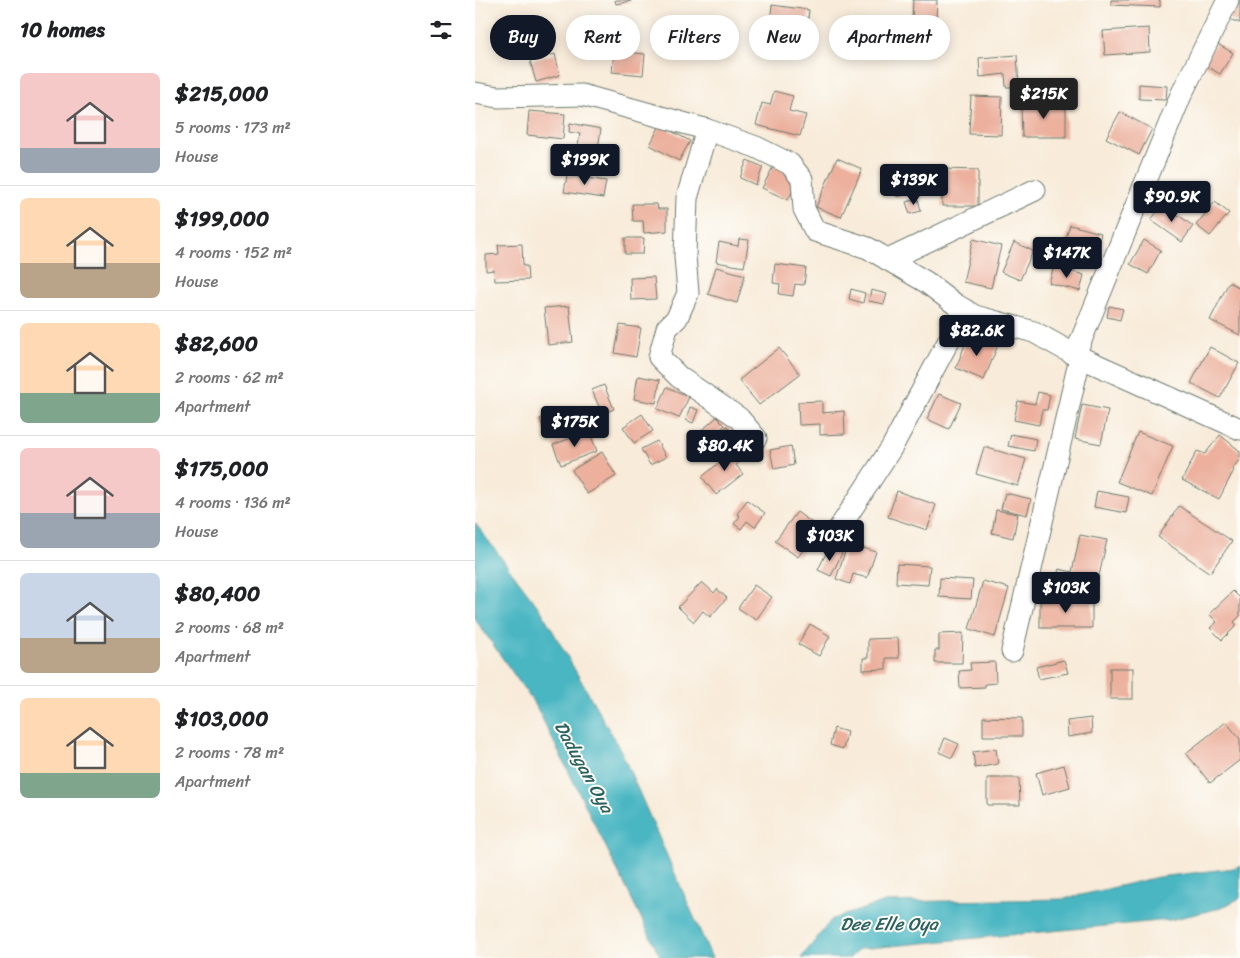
<!DOCTYPE html>
<html lang="en">
<head>
<meta charset="utf-8">
<style>
  :root { --surface:#fff; --page:#f6f6f6; --text:#202124; --muted:#757577; --line:#e0e0e0; --accent:#111827 }
  body { margin:0; font-family:Sriracha,sans-serif; background:var(--page); color:var(--text); height:100vh; display:flex; flex-direction:column; font-size:19px; white-space:nowrap }
  * { box-sizing:border-box; margin:0 }
  p { font-size:16px; color:var(--muted) }
  .icon { flex:none; width:28px; height:28px; fill:none; stroke:currentColor; stroke-width:2; stroke-linecap:round; stroke-linejoin:round }
  .map { position:relative; flex:1; overflow:hidden }
  .side { display:flex; flex-direction:column; background:var(--surface); width:475px }
  .side>* { flex:none }
  .hud { position:absolute; left:15px; top:15px; width:475px; height:45px; display:flex; gap:10px }
  .price { position:absolute; translate:-50% -42px; padding:0 11px; border-radius:5px; background:var(--accent); color:#fff; font-size:16px; line-height:32px; filter:drop-shadow(0 1px 2px #0008) }
  .price::after { content:''; position:absolute; left:50%; top:30px; width:15px; height:11px; margin-left:-8px; background:inherit; clip-path:polygon(0 0,100% 0,50% 100%) }
  .price.selected { background:#222; color:#fff }
  ul { padding:0; list-style:none }
  li { display:flex; align-items:center; gap:15px; height:125px; padding:0 20px }
  li+li { border-top:1px solid var(--line) }
  li span { display:grid; place-items:center; flex:none; width:140px; height:100px; border-radius:8px; color:#555 }
  li>.icon { margin-inline-start:auto }
  span .icon { width:60px; height:60px; fill:#fffc; stroke-width:1 }
  li b { font-size:21px }
  h2 { display:flex; justify-content:space-between; align-items:center; height:60px; padding:0 20px; font-size:21px }
  .tag { padding:0 18px; border-radius:22px; background:var(--surface); box-shadow:0 2px 12px #0003; font-size:18px; line-height:45px }
  .tag.selected { background:var(--accent); color:#fff }
  main { display:flex; flex:1; min-height:0 }
  .map>svg:first-child { display:block }
  .water { fill:#48b6c2; stroke:#347a7b }
  .building { fill:#ecb09d }
  .lines { fill:none; stroke-linecap:round; stroke-linejoin:round }
  .minor-casing { stroke:#6b7a6e; stroke-width:23 }
  .minor { stroke:#fff; stroke-width:21 }
  .labels { text-anchor:middle; dominant-baseline:central; stroke-width:4; stroke-linejoin:round; paint-order:stroke }
  .water-label { font-size:18px; font-style:italic; fill:#2b615f; stroke:#fdfcf7 }
</style>
</head>
<body>
<main>
<section class="side">
<h2>10 homes<svg class="icon" aria-label="filters" viewBox="0 0 24 24"><path d="M4 7h16M4 17h16"/><circle cx="9" cy="7" r="2"/><circle cx="15" cy="17" r="2"/></svg></h2>
<ul>
<li><span style="background:linear-gradient(#f6c9c9 75%,#9aa5b1 0)"><svg class="icon" aria-label="home" viewBox="0 0 24 24"><path d="M3 11l9-7 9 7M6 9v11h12V9"/></svg></span><div><b>$215,000</b><p>5 rooms · 173 m²</p><p>House</p></div></li>
<li><span style="background:linear-gradient(#ffd9b3 65%,#b9a48a 0)"><svg class="icon" aria-label="home" viewBox="0 0 24 24"><path d="M3 11l9-7 9 7M6 9v11h12V9"/></svg></span><div><b>$199,000</b><p>4 rooms · 152 m²</p><p>House</p></div></li>
<li><span style="background:linear-gradient(#ffd9b3 70%,#7fa58c 0)"><svg class="icon" aria-label="home" viewBox="0 0 24 24"><path d="M3 11l9-7 9 7M6 9v11h12V9"/></svg></span><div><b>$82,600</b><p>2 rooms · 62 m²</p><p>Apartment</p></div></li>
<li><span style="background:linear-gradient(#f6c9c9 65%,#9aa5b1 0)"><svg class="icon" aria-label="home" viewBox="0 0 24 24"><path d="M3 11l9-7 9 7M6 9v11h12V9"/></svg></span><div><b>$175,000</b><p>4 rooms · 136 m²</p><p>House</p></div></li>
<li><span style="background:linear-gradient(#c9d6e8 65%,#b9a48a 0)"><svg class="icon" aria-label="home" viewBox="0 0 24 24"><path d="M3 11l9-7 9 7M6 9v11h12V9"/></svg></span><div><b>$80,400</b><p>2 rooms · 68 m²</p><p>Apartment</p></div></li>
<li><span style="background:linear-gradient(#ffd9b3 75%,#7fa58c 0)"><svg class="icon" aria-label="home" viewBox="0 0 24 24"><path d="M3 11l9-7 9 7M6 9v11h12V9"/></svg></span><div><b>$103,000</b><p>2 rooms · 78 m²</p><p>Apartment</p></div></li>
</ul>
</section>
<div class="map">
<svg width="765" height="958" viewBox="0 0 765 958">
  <rect width="100%" height="100%" fill="#fdfcf7"/>
  <filter id="ink" filterUnits="userSpaceOnUse"><feTurbulence type="fractalNoise" baseFrequency=".02" numOctaves="2"/><feDisplacementMap in="SourceGraphic" scale="10" xChannelSelector="R" yChannelSelector="G"/><feConvolveMatrix kernelMatrix="1 2 1 2 8 2 1 2 1" color-interpolation-filters="sRGB"/></filter>
  <filter id="wash" filterUnits="userSpaceOnUse"><feTurbulence type="fractalNoise" baseFrequency=".0096" numOctaves="4" result="noise"/><feDisplacementMap in="SourceGraphic" scale="20" xChannelSelector="R" yChannelSelector="G"/><feGaussianBlur stdDeviation="1.12" result="paint"/><feColorMatrix in="noise" values="0 0 0 0 0 0 0 0 0 0 0 0 0 0 0 0 0 1.4 0 .05"/><feComposite in="paint" operator="in"/></filter>
  <g filter="url(#wash)">
    <rect width="100%" height="100%" fill="#f8ebd9"/>
    <!-- water -->
    <g class="water">
      <polygon points="0,523 67,612 146,751 237,958 186,958 61,706 0,619"/>
      <polygon points="765,865 765,898 746,908 695,920 384,949 375,958 326,958 357,919 410,902 589,899 683,877 760,868"/>
    </g>
    <g id="blocks">
      <!-- building -->
      <g class="building">
        <polygon points="140,0 156,0 156,1 141,4"/>
        <polygon points="438,0 462,0 461,20 437,18"/>
        <polygon points="636,0 685,0 685,7 636,5"/>
        <polygon points="760,0 765,0 765,23 754,19"/>
        <polygon points="297,5 334,10 331,35 294,31"/>
        <polygon points="674,28 675,52 630,55 628,31"/>
        <polygon points="741,43 758,53 745,74 728,64"/>
        <polygon points="139,51 170,54 168,75 137,72"/>
        <polygon points="80,54 85,75 61,82 55,61"/>
        <polygon points="542,55 544,87 531,87 530,74 505,77 504,58"/>
        <polygon points="664,84 692,86 691,100 664,99"/>
        <polygon points="299,91 318,96 314,111 331,115 325,136 281,125 287,103 295,105"/>
        <polygon points="496,96 527,97 526,135 494,134"/>
        <polygon points="591,103 591,137 547,137 546,104"/>
        <polygon points="54,111 90,114 88,139 52,135"/>
        <polygon points="645,112 677,129 664,155 631,138"/>
        <polygon points="95,123 126,129 123,149 103,145 105,134 94,132"/>
        <polygon points="185,125 215,141 204,161 175,145"/>
        <polygon points="362,158 387,169 366,217 341,207"/>
        <polygon points="272,160 288,167 281,185 265,178"/>
        <polygon points="299,165 324,177 313,200 287,188"/>
        <polygon points="434,168 441,191 422,197 415,173"/>
        <polygon points="467,169 503,170 503,206 467,206"/>
        <polygon points="92,175 131,181 128,198 89,192"/>
        <polygon points="443,199 446,211 435,214 431,202"/>
        <polygon points="740,202 754,213 735,236 721,225"/>
        <polygon points="157,204 182,204 183,209 192,209 192,231 169,233 168,221 158,221"/>
        <polygon points="688,204 718,226 707,242 676,220"/>
        <polygon points="595,225 626,233 622,249 590,241"/>
        <polygon points="150,238 169,238 168,254 150,254"/>
        <polygon points="264,239 274,240 269,267 241,262 244,242 263,246"/>
        <polygon points="498,239 526,246 516,288 488,282"/>
        <polygon points="669,240 686,250 673,274 655,264"/>
        <polygon points="539,242 558,251 545,280 526,272"/>
        <polygon points="47,244 48,266 52,266 53,280 20,281 19,270 11,271 11,255 24,254 23,245"/>
        <polygon points="300,264 331,268 329,285 320,284 318,296 304,294 305,284 298,283"/>
        <polygon points="579,266 609,275 605,291 574,283"/>
        <polygon points="241,267 270,275 262,303 233,294"/>
        <polygon points="179,277 181,299 156,300 155,278"/>
        <polygon points="754,282 765,288 765,335 735,320"/>
        <polygon points="376,289 390,293 388,303 374,299"/>
        <polygon points="396,290 412,294 409,304 394,301"/>
        <polygon points="94,306 98,342 73,345 69,308"/>
        <polygon points="634,306 648,309 645,320 632,317"/>
        <polygon points="145,325 166,328 161,357 140,353"/>
        <polygon points="494,334 523,345 509,380 481,368"/>
        <polygon points="735,347 764,363 745,398 716,383"/>
        <polygon points="304,348 325,374 284,405 264,380"/>
        <polygon points="163,376 185,380 181,403 159,399"/>
        <polygon points="129,385 139,409 127,414 117,390"/>
        <polygon points="192,387 214,397 204,418 182,409"/>
        <polygon points="563,392 575,395 572,410 567,410 564,425 539,420 543,401 560,404"/>
        <polygon points="464,394 486,403 474,429 452,419"/>
        <polygon points="347,401 347,413 369,411 370,434 345,435 345,424 324,425 323,402"/>
        <polygon points="607,405 633,410 626,444 600,439"/>
        <polygon points="215,407 223,410 218,423 211,420"/>
        <polygon points="84,411 89,424 70,432 65,419"/>
        <polygon points="167,414 178,431 159,443 148,427"/>
        <polygon points="242,417 250,425 228,445 220,436"/>
        <polygon points="252,426 260,436 242,450 235,440"/>
        <polygon points="114,431 122,451 86,465 78,445"/>
        <polygon points="663,432 698,446 677,496 642,482"/>
        <polygon points="536,434 561,439 559,451 533,446"/>
        <polygon points="745,435 765,451 765,459 757,469 759,470 744,499 707,480 722,451 730,454"/>
        <polygon points="182,441 191,457 175,465 166,449"/>
        <polygon points="264,446 272,456 261,465 268,474 241,495 227,477"/>
        <polygon points="316,446 319,465 299,469 295,450"/>
        <polygon points="509,447 551,459 543,486 501,474"/>
        <polygon points="127,452 141,476 112,494 97,470"/>
        <polygon points="422,491 461,505 452,530 413,517"/>
        <polygon points="622,491 654,497 651,513 619,507"/>
        <polygon points="530,493 556,499 552,515 526,509"/>
        <polygon points="272,500 290,513 280,527 272,521 266,529 259,524 265,516 262,514"/>
        <polygon points="704,506 757,541 735,573 683,537"/>
        <polygon points="521,510 543,514 538,538 517,533"/>
        <polygon points="322,512 344,528 323,557 300,541"/>
        <polygon points="605,535 632,540 620,594 579,586 584,569 597,572"/>
        <polygon points="373,543 401,552 392,578 378,574 375,584 361,579"/>
        <polygon points="354,547 367,553 356,576 343,570"/>
        <polygon points="422,564 455,566 453,585 421,583"/>
        <polygon points="465,578 498,580 496,599 464,597"/>
        <polygon points="508,581 534,588 520,637 494,629"/>
        <polygon points="227,582 239,593 242,589 252,598 235,617 228,611 219,622 203,607"/>
        <polygon points="279,585 297,597 281,620 263,608"/>
        <polygon points="758,591 765,598 765,616 759,622 762,625 747,640 735,628 742,622 734,614"/>
        <rect x="565" y="601" width="52" height="27"/>
        <polygon points="335,624 355,636 344,656 323,644"/>
        <polygon points="488,633 487,663 460,663 460,650 464,650 464,634"/>
        <polygon points="423,638 424,658 411,658 411,669 388,670 388,658 393,658 393,639"/>
        <polygon points="589,660 593,673 564,679 561,667"/>
        <polygon points="520,662 521,683 510,684 510,687 485,688 484,671 496,670 495,663"/>
        <rect x="635" y="668" width="23" height="31"/>
        <polygon points="508,717 547,718 547,736 508,736"/>
        <polygon points="616,718 617,733 593,737 592,721"/>
        <polygon points="751,722 765,739 765,760 735,783 711,753"/>
        <polygon points="359,728 372,732 368,749 355,745"/>
        <polygon points="470,738 484,744 477,758 464,752"/>
        <polygon points="521,749 523,764 500,768 498,752"/>
        <polygon points="589,765 595,787 567,795 561,773"/>
        <polygon points="512,778 544,778 545,805 512,805"/>
      </g>
    </g>
  </g>
  <g filter="url(#ink)">
    <use href="#blocks" fill-opacity="0" stroke="#6b7a6e" stroke-width="1"/>
    <g class="lines">
      <!-- minor casing -->
      <g class="minor-casing">
        <g id="minor">
          <polyline points="0,93 23,97 107,95 230,129 281,147 315,164 327,179 329,209 340,231 393,248 451,282 480,304 500,316 559,332 600,355 765,429"/>
          <polyline points="230,129 229,140 212,198 210,256 213,293 202,318 192,328 184,357 204,377 264,418 281,438"/>
          <polyline points="413,260 560,190"/>
          <polyline points="600,355 706,95 753,0"/>
          <polyline points="363,530 417,447 490,310"/>
          <polyline points="537,651 605,358"/>
        </g>
      </g>
      <!-- minor -->
      <use href="#minor" class="minor"/>
    </g>
  </g>
  <g class="labels">
    <!-- water labels -->
    <g class="water-label">
      <text transform="translate(109 767) rotate(61)">Dadugan Oya</text>
      <text x="414" y="924">Dee Elle Oya</text>
    </g>
  </g>
</svg>
<b class="price selected" style="left:569px;top:120px">$215K</b>
<b class="price" style="left:110px;top:186px">$199K</b>
<b class="price" style="left:439px;top:206px">$139K</b>
<b class="price" style="left:697px;top:223px">$90.9K</b>
<b class="price" style="left:592px;top:279px">$147K</b>
<b class="price" style="left:502px;top:357px">$82.6K</b>
<b class="price" style="left:100px;top:448px">$175K</b>
<b class="price" style="left:250px;top:472px">$80.4K</b>
<b class="price" style="left:355px;top:562px">$103K</b>
<b class="price" style="left:591px;top:614px">$103K</b>
<div class="hud">
<a class="tag selected">Buy</a>
<a class="tag">Rent</a>
<a class="tag">Filters</a>
<a class="tag">New</a>
<a class="tag">Apartment</a>
</div>
</div>
</main>
</body>
</html>
